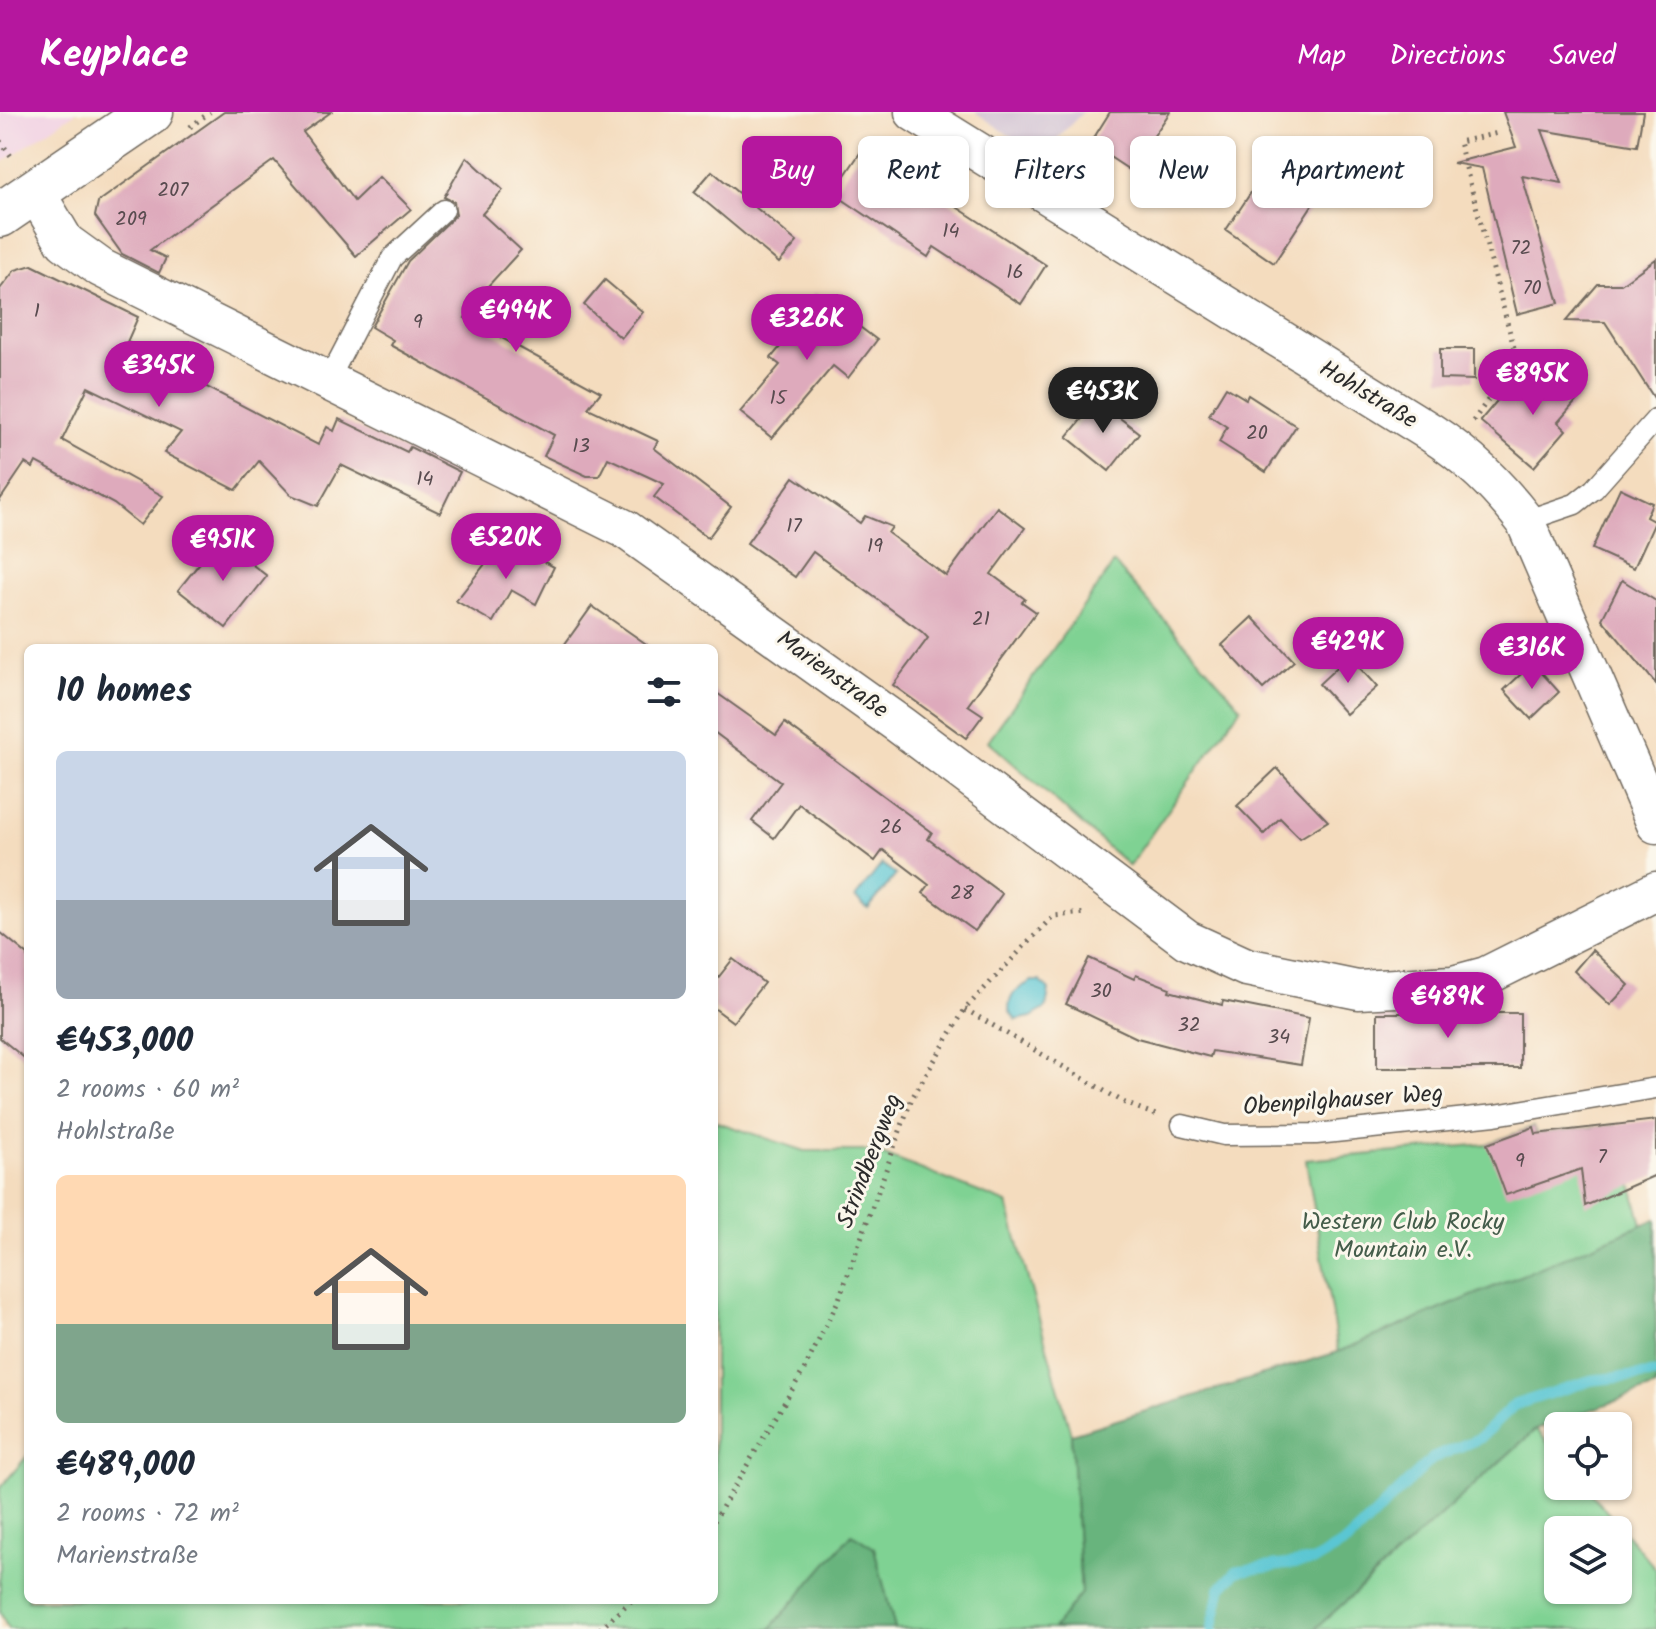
<!DOCTYPE html>
<html lang="en">
<head>
<meta charset="utf-8">
<style>
  :root { --surface:#fff; --page:#f2f2f3; --text:#1f2937; --muted:#747a83; --accent:#b5179e }
  body { margin:0; font-family:Kalam,sans-serif; background:var(--page); color:var(--text); height:100vh; display:flex; flex-direction:column; font-size:30px; white-space:nowrap }
  * { box-sizing:border-box; margin:0 }
  p { font-size:26px; color:var(--muted) }
  .icon { flex:none; width:44px; height:44px; fill:none; stroke:currentColor; stroke-width:2; stroke-linecap:round; stroke-linejoin:round }
  .map { position:relative; flex:1; overflow:hidden }
  .details { position:absolute; left:24px; top:532px; width:694px; height:960px; display:flex; flex-direction:column; background:var(--surface); border-radius:12px; box-shadow:0 2px 6px #0004 }
  .details>* { flex:none }
  .guide { position:absolute; left:742px; top:24px; width:760px; height:72px; display:flex; gap:16px }
  .controls { position:absolute; left:1544px; top:1300px; display:grid; gap:16px }
  .controls a { display:grid; place-items:center; width:88px; height:88px; border-radius:12px; background:var(--surface); box-shadow:0 2px 6px #0004; font-size:40px }
  .price { position:absolute; translate:-50% -68px; padding:0 18px; border-radius:28px; background:var(--accent); color:#fff; font-size:26px; line-height:52px; filter:drop-shadow(0 2px 4px #0008) }
  .price::after { content:''; position:absolute; left:50%; top:48px; width:24px; height:18px; margin-left:-12px; background:inherit; clip-path:polygon(0 0,100% 0,50% 100%) }
  .price.active { background:#222; color:#fff }
  ul { padding:0; list-style:none }
  li { display:grid; align-content:center; gap:16px; height:424px; padding:0 32px }
  li span { display:grid; place-items:center; height:248px; border-radius:12px; color:#555 }
  li>.icon { margin-inline-start:auto }
  span .icon { width:144px; height:144px; fill:#fffc; stroke-width:1 }
  li b { font-size:34px }
  h2 { display:flex; justify-content:space-between; align-items:center; height:96px; padding:0 32px; font-size:34px }
  .pill { padding:0 28px; border-radius:12px; background:var(--surface); box-shadow:0 2px 6px #0004; font-size:28px; line-height:72px }
  .pill.active { background:var(--accent); color:#fff }
  header { display:flex; align-items:center; gap:48px; box-sizing:border-box; height:112px; padding:0 40px; background:var(--accent); color:#fff }
  header strong { font-size:38px }
  nav { display:flex; gap:44px; margin-inline-start:auto; font-size:28px }
  .map>svg:first-child { display:block }
  .built { fill:#f1d0e3 }
  .industrial { fill:#cebed1 }
  .green { fill:#7fd293; stroke:#557e5f; stroke-width:2; fill-rule:evenodd }
  .forest { fill:#67b47d; stroke:#497054; stroke-width:2 }
  .water { fill:#5ac6d3; stroke:#42787f; stroke-width:2 }
  .lines { fill:none; stroke-linecap:round; stroke-linejoin:round }
  .stream { stroke:#5ac6d3; stroke-width:11 }
  .building { fill:#deaabc }
  .service-casing { stroke:#71695e; stroke-width:23 }
  .minor-casing { stroke:#71695e; stroke-width:41 }
  .tertiary-casing { stroke:#71695e; stroke-width:47 }
  .path { stroke:#71695e; stroke-width:5; stroke-dasharray:2 6; stroke-linecap:butt }
  .service { stroke:#fff; stroke-width:20 }
  .minor { stroke:#fff; stroke-width:38 }
  .tertiary { stroke:#fff; stroke-width:44 }
  .labels { text-anchor:middle; dominant-baseline:central; stroke-width:6; stroke-linejoin:round; paint-order:stroke }
  .number-label { font-size:20px; fill:#584b4f }
  .street-label { font-size:24px; fill:#2b2b2b; stroke:#fbf7ec }
  .park-label { font-size:24px; fill:#445d4a; stroke:#fbf7ec }
</style>
</head>
<body>
<header>
<strong>Keyplace</strong>
<nav><a>Map</a><a>Directions</a><a>Saved</a></nav>
</header>
<div class="map">
<svg width="1656" height="1517" viewBox="0 0 1656 1517">
  <rect width="100%" height="100%" fill="#fbf7ec"/>
  <filter id="ink" filterUnits="userSpaceOnUse"><feTurbulence type="fractalNoise" baseFrequency=".0125" numOctaves="2"/><feDisplacementMap in="SourceGraphic" scale="16" xChannelSelector="R" yChannelSelector="G"/><feConvolveMatrix kernelMatrix="1 2 1 2 8 2 1 2 1" color-interpolation-filters="sRGB"/></filter>
  <filter id="wash" filterUnits="userSpaceOnUse"><feTurbulence type="fractalNoise" baseFrequency=".006" numOctaves="4" result="noise"/><feDisplacementMap in="SourceGraphic" scale="32" xChannelSelector="R" yChannelSelector="G"/><feGaussianBlur stdDeviation="1.8" result="paint"/><feColorMatrix in="noise" values="0 0 0 0 0 0 0 0 0 0 0 0 0 0 0 0 0 1.4 0 .05"/><feComposite in="paint" operator="in"/></filter>
  <g filter="url(#wash)">
    <rect width="100%" height="100%" fill="#f4dcbe"/>
    <!-- built -->
    <polygon class="built" points="0,0 76,0 0,52"/>
    <!-- industrial -->
    <polygon class="industrial" points="975,0 1083,0 1040,44"/>
    <!-- green -->
    <g class="green">
      <polygon points="1114,451 1241,595 1129,754 988,629"/>
      <polygon points="714,1009 805,1039 874,1039 1007,1091 1071,1322 1081,1481 1053,1517 895,1517 874,1436 770,1517 8,1517 0,1500 0,1376 28,1343 28,1488 714,1488"/>
      <polygon points="1616,1013 1643,1116 1338,1240 1306,1048 1487,1032 1533,1015 1537,1022"/>
      <path d="M1536,1317L1558,1343V1374H1585L1656,1457V1517H1315ZM1558,1418H1618V1478H1558Z"/>
    </g>
    <!-- forest -->
    <g class="forest">
      <polygon points="1656,1107 1656,1275 1536,1317 1315,1517 1053,1517 1081,1481 1071,1322 1338,1240"/>
      <polygon points="852,1422 874,1436 895,1517 770,1517"/>
    </g>
    <!-- water -->
    <g class="water">
      <polygon points="882,752 896,763 868,797 855,786"/>
      <path d="M1032,869H1040L1049,878L1046,896L1031,905L1016,908L1009,899C1009,881 1017,877 1032,869Z"/>
    </g>
    <g class="lines">
      <!-- stream -->
      <polyline class="stream" points="1212,1517 1221,1476 1237,1459 1314,1449 1348,1429 1433,1346 1480,1326 1514,1293 1592,1268 1656,1262"/>
    </g>
    <g id="blocks">
      <!-- building -->
      <g class="building">
        <polygon points="224,0 331,0 303,20 354,89 379,65 411,97 356,144 274,48 150,138 166,146 159,161 122,142 95,104 98,90"/>
        <polygon points="1110,0 1170,0 1147,34 1170,49 1154,74 1090,32"/>
        <polygon points="1503,0 1643,0 1637,34 1542,18 1562,71 1522,64 1559,191 1517,202 1482,56 1453,51 1516,35"/>
        <polygon points="864,35 1046,153 1021,192 934,135 928,145 833,81"/>
        <polygon points="467,45 503,78 482,102 521,138 466,198 470,200 465,206 601,280 588,296 658,329 654,336 731,395 708,426 654,385 664,372 608,346 599,364 587,364 544,344 554,323 390,233 393,228 371,215 408,149 456,103 454,90 444,85"/>
        <polygon points="1270,52 1318,84 1274,151 1226,118"/>
        <polygon points="712,59 797,130 779,151 694,80"/>
        <polygon points="1656,147 1656,289 1605,210 1566,209 1598,172 1621,172"/>
        <polygon points="32,153 138,205 127,230 196,264 193,268 318,333 327,315 334,319 339,307 407,340 410,335 460,360 440,401 341,353 318,394 291,383 259,349 236,378 164,341 181,320 88,275 62,328 163,384 140,413 114,392 36,350 33,356 25,351 0,388 0,177 15,158"/>
        <polygon points="605,168 643,200 621,226 584,193"/>
        <polygon points="815,181 877,228 848,266 833,254 772,326 740,300 780,253 771,246 795,217 789,212"/>
        <polygon points="1440,237 1474,237 1474,268 1440,267"/>
        <polygon points="1561,258 1585,279 1558,310 1566,318 1534,355 1480,309 1512,271 1533,289"/>
        <polygon points="1226,275 1246,287 1248,283 1296,314 1266,360 1219,330 1227,315 1209,303"/>
        <polygon points="1097,288 1139,321 1109,359 1067,325"/>
        <polygon points="794,365 860,411 865,404 892,415 888,421 946,464 997,395 1025,416 991,462 1025,487 1022,490 1036,500 968,593 983,603 966,626 893,573 928,526 922,520 813,440 795,465 747,431"/>
        <polygon points="1620,376 1652,391 1646,405 1655,410 1634,456 1592,437"/>
        <polygon points="219,427 267,464 226,516 178,478"/>
        <polygon points="504,428 554,455 536,492 511,478 493,510 456,489"/>
        <polygon points="1622,468 1656,489 1656,572 1602,507"/>
        <polygon points="592,494 652,536 562,536"/>
        <polygon points="1252,505 1294,549 1263,577 1222,533"/>
        <polygon points="1349,544 1377,575 1346,602 1319,572"/>
        <polygon points="1533,551 1559,580 1531,607 1504,578"/>
        <polygon points="714,579 776,623 785,611 932,720 928,727 1002,782 975,819 923,781 929,773 883,738 875,749 799,692 774,726 752,709 781,670 714,620"/>
        <polygon points="1277,656 1328,709 1300,726 1280,706 1264,722 1237,694"/>
        <polygon points="0,820 28,843 28,949 0,926"/>
        <polygon points="1592,838 1629,873 1610,893 1574,859"/>
        <polygon points="1089,846 1134,867 1136,863 1170,876 1169,879 1222,893 1223,889 1309,906 1301,953 1212,939 1210,945 1137,926 1066,892"/>
        <polygon points="733,847 764,871 733,910 714,896 714,871"/>
        <rect x="1377" y="901" width="143" height="55"/>
        <polygon points="1656,1008 1656,1063 1585,1094 1581,1057 1506,1083 1487,1032 1534,1015 1536,1022"/>
      </g>
    </g>
  </g>
  <g filter="url(#ink)">
    <use href="#blocks" fill-opacity="0" stroke="#71695e" stroke-width="2"/>
    <g class="lines">
      <!-- service casing -->
      <g class="service-casing">
        <g id="service">
          <polyline points="328,269 392,146 444,98"/>
          <polyline points="1525,409 1575,392 1594,377 1656,307"/>
          <polyline points="1182,1013 1224,1023 1316,1022 1495,1003 1656,976"/>
        </g>
      </g>
      <!-- minor casing -->
      <g class="minor-casing">
        <g id="minor">
          <path d="M914,0L1430,320C1469,345 1497,373 1525,409L1656,712"/>
          <polyline points="36,81 65,130 101,156 625,417 900,613 1187,828 1246,855 1358,878 1453,873 1486,864 1656,779"/>
        </g>
      </g>
      <!-- tertiary casing -->
      <g class="tertiary-casing">
        <polyline id="tertiary" points="0,103 151,0"/>
      </g>
      <!-- path -->
      <g class="path">
        <polyline points="190,15 210,0"/>
        <polyline points="0,29 14,48"/>
        <polyline points="1473,309 1517,247 1459,30 1498,21"/>
        <polyline points="965,897 1125,991 1156,1003"/>
        <polyline points="714,1409 805,1256 839,1187 912,986 965,897 1053,804 1087,801"/>
        <polyline points="600,1517 632,1488"/>
      </g>
      <!-- service -->
      <use href="#service" class="service"/>
      <!-- minor -->
      <use href="#minor" class="minor"/>
      <!-- tertiary -->
      <use href="#tertiary" class="tertiary"/>
    </g>
  </g>
  <g class="labels">
    <!-- number labels -->
    <g class="number-label">
      <text x="173" y="79">207</text>
      <text x="131" y="108">209</text>
      <text x="951" y="120">14</text>
      <text x="1521" y="137">72</text>
      <text x="1015" y="161">16</text>
      <text x="1532" y="177">70</text>
      <text x="37" y="200">1</text>
      <text x="418" y="211">9</text>
      <text x="778" y="287">15</text>
      <text x="1257" y="322">20</text>
      <text x="581" y="335">13</text>
      <text x="425" y="368">14</text>
      <text x="794" y="415">17</text>
      <text x="875" y="435">19</text>
      <text x="981" y="508">21</text>
      <text x="891" y="716">26</text>
      <text x="962" y="782">28</text>
      <text x="1101" y="880">30</text>
      <text x="1189" y="914">32</text>
      <text x="1279" y="926">34</text>
      <text x="1602" y="1046">7</text>
      <text x="1520" y="1050">9</text>
    </g>
    <!-- street labels -->
    <g class="street-label">
      <text transform="translate(1368 283) rotate(31)">Hohlstraße</text>
      <text transform="translate(832 563) rotate(36)">Marienstraße</text>
      <text transform="translate(1343 989) rotate(-4)">Obenpilghauser Weg</text>
      <text transform="translate(870 1049) rotate(-69)">Strindbergweg</text>
    </g>
    <!-- park labels -->
    <g class="park-label">
      <text x="1403" y="1110">Western Club Rocky<tspan x="1403" dy="28">Mountain e.V.</tspan></text>
    </g>
  </g>
</svg>
<div class="controls">
<a><svg class="icon" aria-label="locate" viewBox="0 0 24 24"><circle cx="12" cy="12" r="6"/><path d="M12 2v4M12 18v4M2 12h4M18 12h4"/></svg></a>
<a><svg class="icon" aria-label="layers" viewBox="0 0 24 24"><path d="M12 4l9 5-9 5-9-5zM3 14l9 5 9-5"/></svg></a>
</div>
<b class="price" style="left:516px;top:242px">€494K</b>
<b class="price" style="left:807px;top:250px">€326K</b>
<b class="price" style="left:159px;top:297px">€345K</b>
<b class="price" style="left:1533px;top:305px">€895K</b>
<b class="price active" style="left:1103px;top:323px">€453K</b>
<b class="price" style="left:506px;top:469px">€520K</b>
<b class="price" style="left:223px;top:471px">€951K</b>
<b class="price" style="left:1348px;top:573px">€429K</b>
<b class="price" style="left:1532px;top:579px">€316K</b>
<b class="price" style="left:1448px;top:928px">€489K</b>
<div class="guide">
<a class="pill active">Buy</a>
<a class="pill">Rent</a>
<a class="pill">Filters</a>
<a class="pill">New</a>
<a class="pill">Apartment</a>
</div>
<section class="details">
<h2>10 homes<svg class="icon" aria-label="filters" viewBox="0 0 24 24"><path d="M4 7h16M4 17h16"/><circle cx="9" cy="7" r="2"/><circle cx="15" cy="17" r="2"/></svg></h2>
<ul>
<li><span style="background:linear-gradient(#c9d6e8 60%,#9aa5b1 0)"><svg class="icon" aria-label="home" viewBox="0 0 24 24"><path d="M3 11l9-7 9 7M6 9v11h12V9"/></svg></span><div><b>€453,000</b><p>2 rooms · 60 m²</p><p>Hohlstraße</p></div></li>
<li><span style="background:linear-gradient(#ffd9b3 60%,#7fa58c 0)"><svg class="icon" aria-label="home" viewBox="0 0 24 24"><path d="M3 11l9-7 9 7M6 9v11h12V9"/></svg></span><div><b>€489,000</b><p>2 rooms · 72 m²</p><p>Marienstraße</p></div></li>
</ul>
</section>
</div>
</body>
</html>
